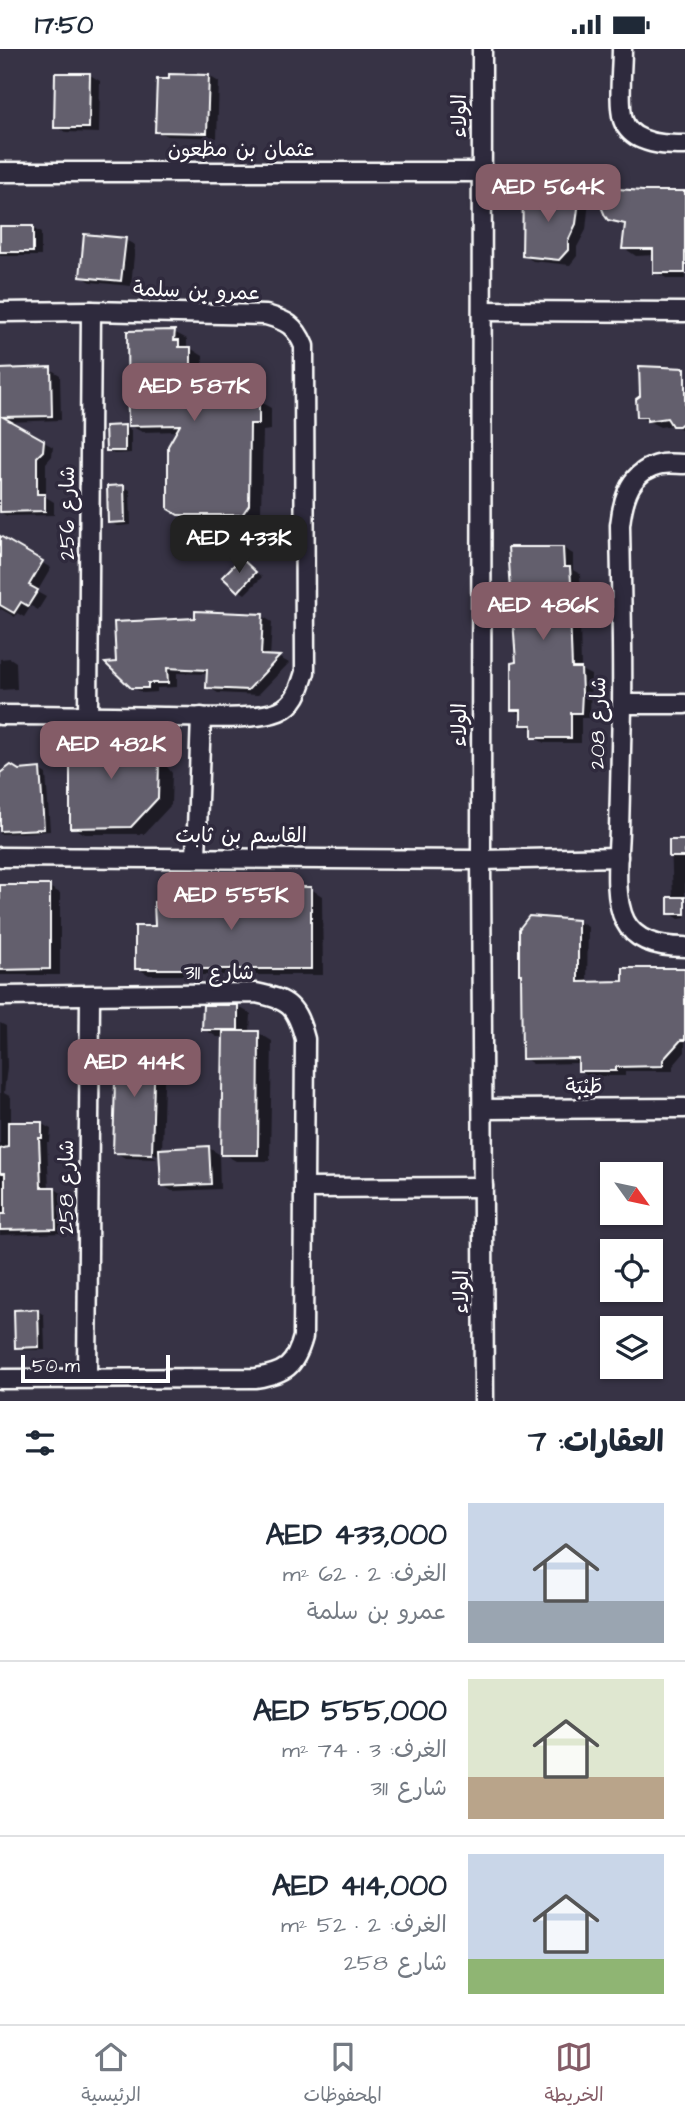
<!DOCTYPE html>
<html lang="ar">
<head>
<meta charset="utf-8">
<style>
  :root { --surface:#fff; --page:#f6f6f7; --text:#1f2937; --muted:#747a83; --line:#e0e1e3; --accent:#845c67 }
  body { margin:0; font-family:"Architects Daughter","Playpen Sans Arabic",sans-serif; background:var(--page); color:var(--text); direction:rtl; height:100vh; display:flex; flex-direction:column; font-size:26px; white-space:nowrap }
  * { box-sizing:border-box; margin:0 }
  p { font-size:23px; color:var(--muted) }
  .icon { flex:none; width:38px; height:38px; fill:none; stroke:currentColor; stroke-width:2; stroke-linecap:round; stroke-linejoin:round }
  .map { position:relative; height:1352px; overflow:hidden; direction:ltr }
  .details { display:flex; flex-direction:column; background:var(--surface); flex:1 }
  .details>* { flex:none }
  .needle { width:46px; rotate:123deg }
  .fabs { position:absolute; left:600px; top:1113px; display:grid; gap:14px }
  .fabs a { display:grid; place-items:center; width:63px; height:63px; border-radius:0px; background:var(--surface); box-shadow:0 2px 5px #0004; font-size:35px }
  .scale { position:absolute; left:21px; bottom:18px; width:149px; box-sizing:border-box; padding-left:7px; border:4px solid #fff; border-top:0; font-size:19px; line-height:24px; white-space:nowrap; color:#fff; -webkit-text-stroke:5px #2f2a3d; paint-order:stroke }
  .price { position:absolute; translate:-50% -60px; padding:0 16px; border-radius:14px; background:var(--accent); color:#fff; font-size:23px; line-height:46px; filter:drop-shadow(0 2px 4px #0008) }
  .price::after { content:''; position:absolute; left:50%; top:42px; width:21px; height:16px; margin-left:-10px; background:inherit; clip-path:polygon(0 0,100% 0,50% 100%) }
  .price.on { background:#222; color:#fff }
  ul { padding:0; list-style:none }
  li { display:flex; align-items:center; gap:21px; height:175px; padding:0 21px }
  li+li { border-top:2px solid var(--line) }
  li span { display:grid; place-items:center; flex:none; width:196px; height:140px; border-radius:0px; color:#555 }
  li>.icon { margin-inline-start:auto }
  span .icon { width:84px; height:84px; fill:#fffc; stroke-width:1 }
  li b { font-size:30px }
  h2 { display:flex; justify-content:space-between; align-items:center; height:84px; padding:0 21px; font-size:30px }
  .status { display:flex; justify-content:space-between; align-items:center; height:49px; padding:0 35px; background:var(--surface); direction:ltr }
  .status svg { height:19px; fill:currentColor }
  .tabs { display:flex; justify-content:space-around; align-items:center; height:98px; border-top:2px solid var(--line); background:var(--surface); font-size:19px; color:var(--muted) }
  .tabs a { display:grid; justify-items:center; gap:4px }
  .tabs .on { color:var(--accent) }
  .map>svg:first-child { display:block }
  .shadow { fill:#0007 }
  .building { fill:#635f6d; stroke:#fff; stroke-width:2 }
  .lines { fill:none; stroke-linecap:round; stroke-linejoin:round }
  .minor-casing { stroke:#fff; stroke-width:23 }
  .minor { stroke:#2f2a3d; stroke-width:18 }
  .labels { text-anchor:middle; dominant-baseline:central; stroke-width:7; stroke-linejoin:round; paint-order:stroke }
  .street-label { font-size:21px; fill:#fff; stroke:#2f2a3d }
</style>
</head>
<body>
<div class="status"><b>17:50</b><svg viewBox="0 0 49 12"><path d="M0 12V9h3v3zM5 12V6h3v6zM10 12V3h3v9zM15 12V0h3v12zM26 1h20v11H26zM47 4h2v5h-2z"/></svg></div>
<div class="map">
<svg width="685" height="1352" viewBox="0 0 685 1352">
  <rect width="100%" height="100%" fill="#373345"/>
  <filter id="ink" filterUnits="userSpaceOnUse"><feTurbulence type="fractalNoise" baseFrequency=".0143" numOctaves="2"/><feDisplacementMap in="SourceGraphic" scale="14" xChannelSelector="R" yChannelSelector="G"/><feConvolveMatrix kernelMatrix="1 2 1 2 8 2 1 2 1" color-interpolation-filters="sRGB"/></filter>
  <g filter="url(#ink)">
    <!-- shadow -->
    <g class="shadow">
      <polygon points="90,26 100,32 99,84 66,83 56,78"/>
      <polygon points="209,27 219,33 217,89 167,87 157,82"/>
      <polygon points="685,144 685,230 668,230 655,223 655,206 636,207 624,199 626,178 609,169"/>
      <polygon points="580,145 589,151 586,181 577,198 577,207 570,216 533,212 523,206"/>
      <polygon points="0,179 32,179 41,184 41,207 0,207"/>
      <polygon points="125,191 135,196 131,237 91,233 81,227"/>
      <polygon points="174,283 187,290 187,297 203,307 203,321 236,321 262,335 262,354 271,359 271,381 263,382 261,463 255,472 192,473 170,459 179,382 142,383 129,376"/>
      <polygon points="50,320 60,326 61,371 8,373 53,398 52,407 46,414 46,448 54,453 54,466 7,467 0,463 0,322"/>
      <polygon points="685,320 685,382 674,376 660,378 638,367"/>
      <polygon points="124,378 131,381 131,404 114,405 107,401"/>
      <polygon points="124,438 130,441 131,476 117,477 110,473"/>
      <polygon points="2,490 51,519 37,543 46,548 38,561 31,557 24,568 17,564 15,568 1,560 0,562 0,494"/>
      <polygon points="563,499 573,505 573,521 580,525 582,568 580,568 581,621 591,626 590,669 581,669 581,694 544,694 534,688 534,681 523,675 523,666 512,660 518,615"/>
      <polygon points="241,511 262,528 245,545 239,541"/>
      <polygon points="262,567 272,573 270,609 280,609 289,614 258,646 218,644 208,638 208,625 177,624 177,638 157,639 157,643 143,644 132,638"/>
      <polygon points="10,609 16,613 17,640 0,641 0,610"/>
      <polygon points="97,684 106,689 137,689 151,697 172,724 171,756 144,785 85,785 72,778 82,693"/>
      <polygon points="40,721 46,725 50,782 0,785 0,724"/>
      <polygon points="685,792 685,869 679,870 670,864 673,850 671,793"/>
      <polygon points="0,838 49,838 60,844 60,926 0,926"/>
      <polygon points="311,840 322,847 323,926 149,926 137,919 156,879 227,855"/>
      <polygon points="578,872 588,878 587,934 625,933 685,921 685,1003 673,1017 673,1022 625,1022 625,1027 589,1027 580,1021 580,1014 533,1015 524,1009"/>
      <polygon points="237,957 251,965 250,984 259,984 272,992 270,1112 236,1112 223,1105 225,988 217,988 204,980"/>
      <polygon points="0,974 6,977 7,1018 4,1044 11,1048 11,1075 42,1075 51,1080 50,1093 47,1093 49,1140 55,1140 63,1145 64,1184 0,1186"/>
      <polygon points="155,998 165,1004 162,1102 209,1099 219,1105 220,1140 172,1142 162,1136 161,1108 146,1099 144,1102 157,1110 125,1109 115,1103"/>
      <polygon points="38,1262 44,1266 45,1301 23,1301 17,1298"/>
    </g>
    <!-- building -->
    <g class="building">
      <polygon points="55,24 90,24 89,79 54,79"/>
      <polygon points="169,25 209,26 207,84 155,83 157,30 169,30"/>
      <polygon points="593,138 643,142 685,142 685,224 653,224 653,200 622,200 625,175 608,171 605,167"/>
      <polygon points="523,143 580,144 576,175 568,192 568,201 559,211 522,207"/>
      <rect x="0" y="177" width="33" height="26"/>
      <polygon points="84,185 126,189 121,232 80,228"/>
      <polygon points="175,281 174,291 179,291 179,298 191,298 191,320 236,319 236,326 250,326 250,350 259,350 259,375 250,375 249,456 242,466 178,466 168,460 168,397 180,376 128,377 127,282"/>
      <polygon points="639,317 685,319 685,372 679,377 672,377 667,369 647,372 647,368 637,368 636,350 640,347"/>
      <polygon points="51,318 52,367 3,368 44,391 43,402 37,408 37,445 45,445 45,462 0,463 0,320"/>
      <polygon points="125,376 125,402 106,402 105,377"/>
      <polygon points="124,436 125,473 108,474 107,437"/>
      <polygon points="0,487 43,512 29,536 38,541 28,557 21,553 14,564 0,556"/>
      <polygon points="508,498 563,498 564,518 570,518 573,563 570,563 572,619 581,619 582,644 581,664 571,664 571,689 532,689 532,676 521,676 521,661 511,661 511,614 516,613"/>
      <polygon points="241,509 256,523 238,543 222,528"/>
      <polygon points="195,562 263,565 261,606 280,607 248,641 206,639 207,621 167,619 168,634 148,634 148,639 131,639 105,614 116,613 114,573 195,569"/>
      <polygon points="84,682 97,682 97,687 138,687 159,715 158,749 131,778 70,779 70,692 81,692"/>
      <polygon points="11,716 19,721 40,719 44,780 0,782 0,724"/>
      <rect x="669" y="791" width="16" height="17"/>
      <polygon points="0,836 50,836 50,920 0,921"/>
      <polygon points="225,838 311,838 311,920 135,920 135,877 155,877 154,853 225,853"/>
      <rect x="668" y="848" width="17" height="17"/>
      <polygon points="529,867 578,871 578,933 623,932 623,919 685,919 685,991 681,991 663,1011 663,1017 616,1018 616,1022 578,1022 578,1009 522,1010 521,925 519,925 519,880"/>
      <polygon points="203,956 238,956 238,981 202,981"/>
      <polygon points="223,982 259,982 258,1106 221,1106"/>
      <polygon points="116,996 155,997 152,1105 113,1104"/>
      <polygon points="8,1073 42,1073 42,1089 39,1089 41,1138 55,1138 56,1180 0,1181 0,1165 5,1165 5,1124 0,1124 0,1100 8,1098"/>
      <polygon points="209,1097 211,1135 161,1137 159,1100"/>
      <polygon points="38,1260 39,1298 15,1299 14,1261"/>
    </g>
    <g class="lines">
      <!-- minor casing -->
      <g class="minor-casing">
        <g id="minor">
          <polyline points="482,0 481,811 484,1352"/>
          <path d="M622,0C622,19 618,54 623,71C626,80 634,87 642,90C656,96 670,96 685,96"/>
          <polyline points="0,123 481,123"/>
          <polyline points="483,262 685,263"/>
          <path d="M0,263L91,262L266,266C287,272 295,276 304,297L305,623C300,639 296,655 279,662C255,672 195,668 167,668C111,667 56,666 0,666"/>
          <path d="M685,415C678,415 669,414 662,415C630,421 623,449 620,476C621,537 623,598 622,659C621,700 620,741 619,782C618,808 613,848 625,872C636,894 663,898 685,898"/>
          <polyline points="622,655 685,655"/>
          <polyline points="88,666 91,262"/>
          <polyline points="0,808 481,811 618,808"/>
          <polyline points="196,808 201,668"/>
          <path d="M0,947L256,944C290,951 296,957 305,990L303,1288C295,1318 285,1324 256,1329L0,1330"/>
          <polyline points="483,1060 685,1059"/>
          <polyline points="305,1139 483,1138"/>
          <polyline points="87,1329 90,947"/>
        </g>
      </g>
      <!-- minor -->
      <use href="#minor" class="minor"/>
    </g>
  </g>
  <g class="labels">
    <!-- street labels -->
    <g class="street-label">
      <text transform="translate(459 67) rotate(-90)">الولاء</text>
      <text x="241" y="100">عثمان بن مظعون</text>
      <text transform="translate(197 242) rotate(2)">عمرو بن سلمة</text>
      <text transform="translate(67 464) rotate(-90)">شارع 256</text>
      <text transform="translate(598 674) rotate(-89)">شارع 208</text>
      <text transform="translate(459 676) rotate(-90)">الولاء</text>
      <text x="241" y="786">القاسم بن ثابت</text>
      <text x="219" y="923">شارع 311</text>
      <text x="584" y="1037">طَيْبَة</text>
      <text transform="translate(66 1138) rotate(-90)">شارع 258</text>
      <text transform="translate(461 1243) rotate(-90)">الولاء</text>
    </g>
  </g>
</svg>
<div class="fabs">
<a><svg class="needle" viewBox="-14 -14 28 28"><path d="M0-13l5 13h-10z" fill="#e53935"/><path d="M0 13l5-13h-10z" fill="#747a83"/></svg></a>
<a><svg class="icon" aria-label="locate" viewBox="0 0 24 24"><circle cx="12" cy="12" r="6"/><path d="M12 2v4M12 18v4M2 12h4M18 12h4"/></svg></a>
<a><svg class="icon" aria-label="layers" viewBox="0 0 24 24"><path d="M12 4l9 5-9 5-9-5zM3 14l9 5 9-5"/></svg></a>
</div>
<div class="scale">50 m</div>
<b class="price" style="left:548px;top:175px">AED 564K</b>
<b class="price" style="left:194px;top:374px">AED 587K</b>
<b class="price on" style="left:239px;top:526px">AED 433K</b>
<b class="price" style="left:543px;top:593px">AED 486K</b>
<b class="price" style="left:111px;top:732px">AED 482K</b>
<b class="price" style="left:231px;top:883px">AED 555K</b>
<b class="price" style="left:134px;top:1050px">AED 414K</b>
</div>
<section class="details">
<h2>العقارات: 7<svg class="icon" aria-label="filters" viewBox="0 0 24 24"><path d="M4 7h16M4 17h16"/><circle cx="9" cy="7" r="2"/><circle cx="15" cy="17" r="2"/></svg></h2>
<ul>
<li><span style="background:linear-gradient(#c9d6e8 70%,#9aa5b1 0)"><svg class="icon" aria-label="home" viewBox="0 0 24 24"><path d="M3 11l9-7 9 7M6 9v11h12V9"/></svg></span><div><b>AED 433,000</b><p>الغرف: 2 · 62 m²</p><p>عمرو بن سلمة</p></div></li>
<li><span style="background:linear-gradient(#dfe7d0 70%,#b9a48a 0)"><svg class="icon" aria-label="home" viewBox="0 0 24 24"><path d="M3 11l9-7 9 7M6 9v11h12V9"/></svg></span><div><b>AED 555,000</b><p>الغرف: 3 · 74 m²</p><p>شارع 311</p></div></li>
<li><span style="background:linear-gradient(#c9d6e8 75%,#8fb573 0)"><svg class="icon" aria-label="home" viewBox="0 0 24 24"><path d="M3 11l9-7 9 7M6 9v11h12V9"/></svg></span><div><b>AED 414,000</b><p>الغرف: 2 · 52 m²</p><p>شارع 258</p></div></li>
</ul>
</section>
<nav class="tabs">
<a class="on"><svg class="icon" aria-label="map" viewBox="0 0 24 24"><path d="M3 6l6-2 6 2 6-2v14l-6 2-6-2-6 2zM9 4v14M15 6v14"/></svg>الخريطة</a>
<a><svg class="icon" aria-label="saved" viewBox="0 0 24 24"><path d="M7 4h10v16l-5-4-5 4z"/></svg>المحفوظات</a>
<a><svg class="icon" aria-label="home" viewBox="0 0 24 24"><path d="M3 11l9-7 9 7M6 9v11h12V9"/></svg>الرئيسية</a>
</nav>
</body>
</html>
